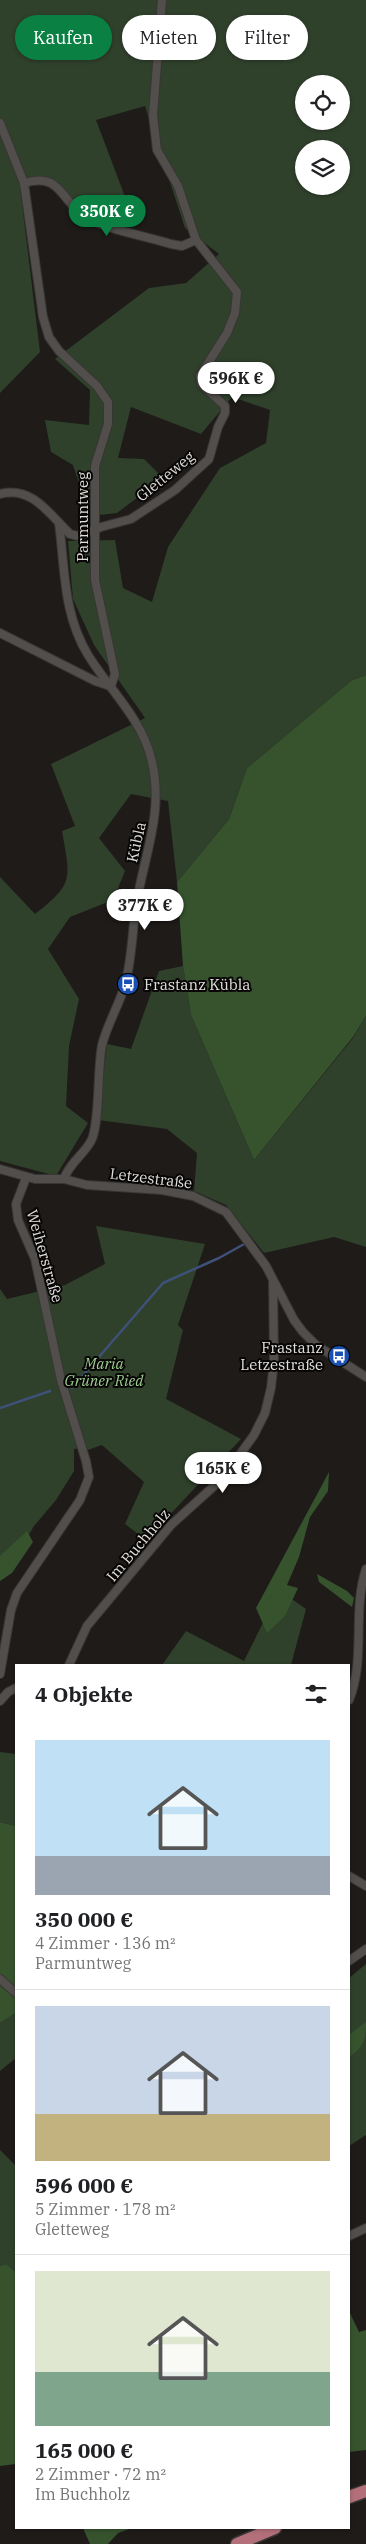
<!DOCTYPE html>
<html lang="de">
<head>
<meta charset="utf-8">
<style>
  :root { --surface:#fff; --page:#f6f6f6; --text:#202124; --muted:#757577; --line:#e0e0e0; --accent:#0b8043 }
  body { margin:0; font-family:"IBM Plex Serif",serif; background:var(--page); color:var(--text); height:100vh; display:flex; flex-direction:column; font-size:19px; white-space:nowrap }
  * { box-sizing:border-box; margin:0 }
  p { font-size:16px; color:var(--muted) }
  .icon { flex:none; width:28px; height:28px; fill:none; stroke:currentColor; stroke-width:2; stroke-linecap:round; stroke-linejoin:round }
  .map { position:relative; flex:1; overflow:hidden }
  .drawer { position:absolute; left:15px; top:1664px; width:335px; height:865px; display:flex; flex-direction:column; background:var(--surface); border-radius:0px; box-shadow:0 1px 4px #0004 }
  .drawer>* { flex:none }
  .hud { position:absolute; left:15px; top:15px; width:336px; height:45px; display:flex; gap:10px }
  .tools { position:absolute; left:295px; top:75px; display:grid; gap:10px }
  .tools a { display:grid; place-items:center; width:55px; height:55px; border-radius:50%; background:var(--surface); box-shadow:0 1px 4px #0004; font-size:25px }
  .price { position:absolute; translate:-50% -42px; padding:0 11px; border-radius:18px; background:#fff; color:#222; font-size:16px; line-height:32px; filter:drop-shadow(0 1px 2px #0008) }
  .price::after { content:''; position:absolute; left:50%; top:30px; width:15px; height:11px; margin-left:-8px; background:inherit; clip-path:polygon(0 0,100% 0,50% 100%) }
  .price.on { background:var(--accent); color:#fff }
  ul { padding:0; list-style:none }
  li { display:grid; align-content:center; gap:10px; height:265px; padding:0 20px }
  li+li { border-top:1px solid var(--line) }
  li span { display:grid; place-items:center; height:155px; border-radius:0px; color:#555 }
  li>.icon { margin-inline-start:auto }
  span .icon { width:90px; height:90px; fill:#fffc; stroke-width:1 }
  li b { font-size:21px }
  h2 { display:flex; justify-content:space-between; align-items:center; height:60px; padding:0 20px; font-size:21px }
  .tag { padding:0 18px; border-radius:22px; background:var(--surface); box-shadow:0 1px 4px #0004; font-size:18px; line-height:45px }
  .tag.on { background:var(--accent); color:#fff }
  .map>svg:first-child { display:block }
  .green { fill:#2f402b; fill-rule:evenodd }
  .forest { fill:#36532e }
  .lines { fill:none; stroke-linecap:round; stroke-linejoin:round }
  .stream { stroke:#3e5279; stroke-width:2.5 }
  .street-casing { stroke:#383635; stroke-width:10 }
  .primary-casing { stroke:#383635; stroke-width:15 }
  .street { stroke:#514e4b; stroke-width:8 }
  .primary { stroke:#b3707a; stroke-width:12 }
  .labels { text-anchor:middle; dominant-baseline:central; stroke-width:4; stroke-linejoin:round; paint-order:stroke }
  .street-label { font-size:15px; fill:#e1dfdd; stroke:#070605 }
  .poi-label { font-size:15px; fill:#e1dfdd; stroke:#070605; text-anchor:start }
  .park-label { font-size:15px; font-style:italic; fill:#9ece91; stroke:#070605 }
</style>
</head>
<body>
<div class="map">
<svg width="366" height="2544" viewBox="0 0 366 2544">
  <rect width="100%" height="100%" fill="#1e1b19"/>
  <!-- green -->
  <g class="green">
    <path d="M0,0H366V675L352,680L247,768L229,819L177,882L168,801L131,794L99,838L125,871L113,900L70,917L48,949L79,999L69,1046L66,1106L88,1123L56,1176L0,1161V877L35,914C75,883 70,878 62,831L75,826L51,764L145,718L94,645L73,599L68,541L115,540L123,588L152,602L168,547L220,468L266,443L270,410L232,397L201,434L131,407L118,458L144,459L163,478L117,513L90,516L73,465L51,452L45,420L89,425L90,390L55,359L149,288L186,283L219,254L185,228L145,106L96,120L135,223L84,221L47,183L20,187L40,352L0,393ZM304,84H341V121H304ZM304,149H341V186H304Z"/>
    <polygon points="183,966 191,1015 254,1160 353,1038 366,1016 366,1247 334,1237 264,1253 226,1205 194,1191 197,1153 167,1129 98,1120 107,1044 131,1049 159,971"/>
    <polygon points="96,1226 205,1244 178,1325 183,1330 166,1399 241,1439 146,1540 125,1524 144,1482 102,1445 88,1450 84,1448 74,1449 74,1471 56,1500 34,1526 16,1556 0,1569 0,1289 7,1299 65,1285 105,1264"/>
    <polygon points="279,1590 306,1609 291,1665 162,1665 186,1631 244,1661"/>
    <polygon points="0,1752 16,1754 16,1826 0,1822"/>
    <polygon points="366,1964 366,2135 349,2146 349,1978"/>
    <polygon points="16,2013 16,2058 0,2071 0,2023"/>
    <polygon points="0,2150 16,2166 16,2272 6,2264 0,2266"/>
  </g>
  <!-- forest -->
  <g class="forest">
    <polygon points="366,675 366,1016 353,1037 254,1160 191,1015 183,966 177,882 229,819 247,768 352,680"/>
    <polygon points="329,1472 328,1491 310,1517 299,1557 287,1585 298,1588 285,1616 267,1633 256,1608"/>
    <polygon points="27,1531 33,1542 12,1573 0,1581 0,1556"/>
    <polygon points="317,1574 347,1591 354,1598 352,1607 319,1582"/>
    <polygon points="0,1822 16,1826 16,2013 0,2023"/>
    <path d="M366,2022C366,2040 364,2047 349,2057V2035Z"/>
    <polygon points="6,2264 16,2272 16,2464 0,2466 0,2266"/>
    <polygon points="349,2311 359,2332 366,2330 366,2450 349,2452"/>
    <polygon points="83,2528 132,2528 118,2533 108,2544 90,2544"/>
  </g>
  <g class="lines">
    <!-- stream -->
    <g class="stream">
      <polyline points="72,1388 163,1283 219,1258 246,1243"/>
      <polyline points="0,1408 50,1391"/>
    </g>
    <!-- street casing -->
    <g class="street-casing">
      <g id="street">
        <polyline points="0,123 24,183 43,317 49,337 59,351 97,386 108,402 108,424 95,466 95,580 115,674 111,686"/>
        <path d="M24,183C62,172 59,200 86,217C108,230 146,236 171,244L182,246L196,240"/>
        <path d="M0,494C32,485 50,515 70,534L78,536L101,527L131,519L175,490L209,459L218,427L225,413V406L201,384L200,376L227,333L235,313L237,292L196,240L178,186L157,150L153,115L162,0"/>
        <path d="M59,523C65,569 63,614 88,655C109,689 141,718 151,758C165,811 144,855 136,906C132,933 132,959 125,985C119,1005 107,1025 102,1045C97,1071 100,1119 92,1139C85,1154 69,1163 64,1179"/>
        <polyline points="0,633 95,681 110,686"/>
        <polyline points="0,1169 35,1179 64,1179 87,1185 162,1190 193,1196 226,1212 266,1266 294,1320 303,1332 316,1345 366,1377"/>
        <polyline points="69,1665 87,1626 171,1525 223,1478 254,1435 265,1413 271,1388 274,1361 273,1280"/>
        <polyline points="0,1674 11,1610 17,1593 80,1500 89,1477 86,1461 61,1380 35,1259 18,1220 16,1204 26,1178"/>
        <path d="M349,1700C366,1659 352,1611 366,1569"/>
        <polyline points="0,1701 8,1692 16,1688"/>
        <polyline points="349,1876 366,1886"/>
        <polyline points="349,1961 366,1949"/>
        <polyline points="0,1979 16,1993"/>
        <polyline points="349,2236 366,2228"/>
      </g>
    </g>
    <!-- primary casing -->
    <g class="primary-casing">
      <g id="primary">
        <polyline points="349,2497 366,2491"/>
        <polyline points="237,2544 275,2528"/>
      </g>
    </g>
    <!-- street -->
    <use href="#street" class="street"/>
    <!-- primary -->
    <use href="#primary" class="primary"/>
  </g>
  <!-- icons -->
  <defs>
    <g id="bus-disc" transform="scale(1.125)"><circle r="9.5" fill="#1a4fb4" stroke="#070605"/><path d="M-5-6H5V4H4V6H2V4H-2V6H-4V4H-5ZM-3.5-4V0h7V-4ZM-3.5 1.2v1.5H-2V1.2ZM2 1.2v1.5H3.5V1.2Z" fill="#fff"/></g>
  </defs>
  <g fill-rule="evenodd">
    <use href="#bus-disc" x="128" y="984"/>
    <use href="#bus-disc" x="339" y="1356"/>
  </g>
  <g class="labels">
    <!-- street labels -->
    <g class="street-label">
      <text transform="translate(165 476) rotate(-39)">Gletteweg</text>
      <text transform="translate(82 517) rotate(-90)">Parmuntweg</text>
      <text transform="translate(136 842) rotate(-77)">Kübla</text>
      <text transform="translate(151 1178) rotate(7)">Letzestraße</text>
      <text transform="translate(45 1256) rotate(74)">Weiherstraße</text>
      <text transform="translate(138 1545) rotate(-50)">Im Buchholz</text>
    </g>
    <!-- poi labels -->
    <g class="poi-label">
      <text x="144" y="984">Frastanz Kübla</text>
      <text x="323" y="1347" text-anchor="end">Frastanz<tspan x="323" dy="17">Letzestraße</tspan></text>
    </g>
    <!-- park labels -->
    <g class="park-label">
      <text x="104" y="1363">Maria<tspan x="104" dy="17">Grüner Ried</tspan></text>
    </g>
  </g>
</svg>
<div class="tools">
<a><svg class="icon" aria-label="locate" viewBox="0 0 24 24"><circle cx="12" cy="12" r="6"/><path d="M12 2v4M12 18v4M2 12h4M18 12h4"/></svg></a>
<a><svg class="icon" aria-label="layers" viewBox="0 0 24 24"><path d="M12 4l9 5-9 5-9-5zM3 14l9 5 9-5"/></svg></a>
</div>
<b class="price on" style="left:107px;top:237px">350K €</b>
<b class="price" style="left:236px;top:404px">596K €</b>
<b class="price" style="left:145px;top:931px">377K €</b>
<b class="price" style="left:223px;top:1494px">165K €</b>
<div class="hud">
<a class="tag on">Kaufen</a>
<a class="tag">Mieten</a>
<a class="tag">Filter</a>
</div>
<section class="drawer">
<h2>4 Objekte<svg class="icon" aria-label="filters" viewBox="0 0 24 24"><path d="M4 7h16M4 17h16"/><circle cx="9" cy="7" r="2"/><circle cx="15" cy="17" r="2"/></svg></h2>
<ul>
<li><span style="background:linear-gradient(#bfe0f5 75%,#9aa5b1 0)"><svg class="icon" aria-label="home" viewBox="0 0 24 24"><path d="M3 11l9-7 9 7M6 9v11h12V9"/></svg></span><div><b>350 000 €</b><p>4 Zimmer · 136 m²</p><p>Parmuntweg</p></div></li>
<li><span style="background:linear-gradient(#c9d6e8 70%,#c2b280 0)"><svg class="icon" aria-label="home" viewBox="0 0 24 24"><path d="M3 11l9-7 9 7M6 9v11h12V9"/></svg></span><div><b>596 000 €</b><p>5 Zimmer · 178 m²</p><p>Gletteweg</p></div></li>
<li><span style="background:linear-gradient(#dfe7d0 65%,#7fa58c 0)"><svg class="icon" aria-label="home" viewBox="0 0 24 24"><path d="M3 11l9-7 9 7M6 9v11h12V9"/></svg></span><div><b>165 000 €</b><p>2 Zimmer · 72 m²</p><p>Im Buchholz</p></div></li>
</ul>
</section>
</div>
</body>
</html>
